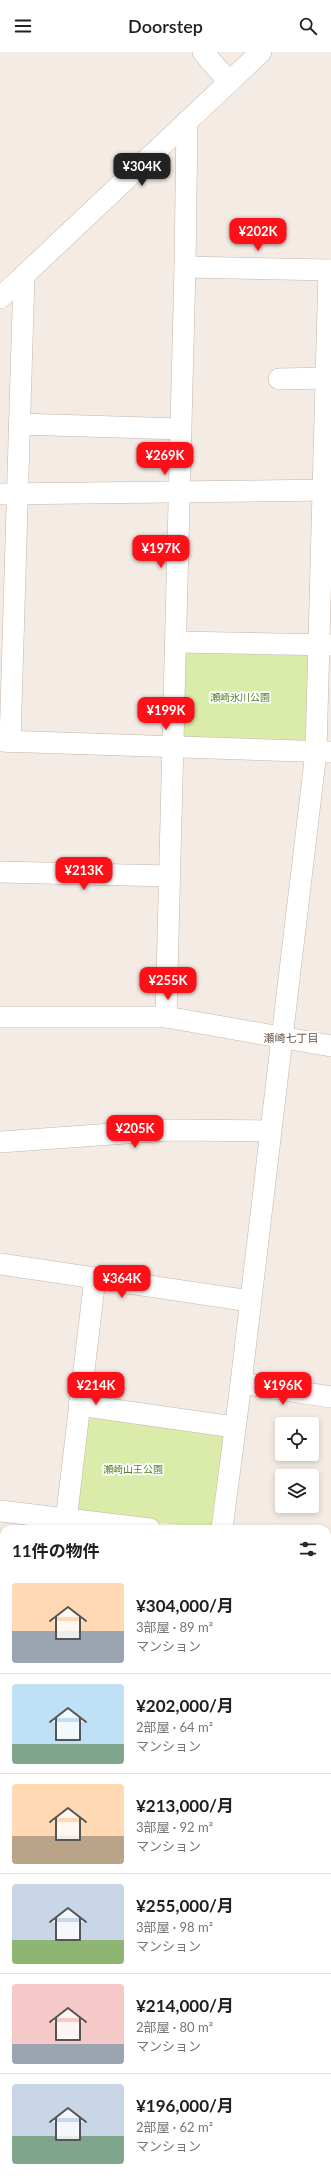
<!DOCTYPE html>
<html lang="ja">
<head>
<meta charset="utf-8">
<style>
  :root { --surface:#fff; --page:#f6f6f6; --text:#202124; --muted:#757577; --line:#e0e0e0; --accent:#ff1019 }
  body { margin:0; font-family:Lato,"Noto Sans JP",sans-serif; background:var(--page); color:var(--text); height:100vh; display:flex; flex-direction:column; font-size:15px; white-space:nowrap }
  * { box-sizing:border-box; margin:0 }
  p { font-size:13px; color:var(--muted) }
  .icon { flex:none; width:22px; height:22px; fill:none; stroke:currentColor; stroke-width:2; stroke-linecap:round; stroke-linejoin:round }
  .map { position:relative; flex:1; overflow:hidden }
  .side { position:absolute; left:0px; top:1473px; width:331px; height:656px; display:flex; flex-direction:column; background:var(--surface); border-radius:12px 12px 0 0; box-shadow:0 2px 6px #0003 }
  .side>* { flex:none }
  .buttons { position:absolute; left:275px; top:1365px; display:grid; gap:8px }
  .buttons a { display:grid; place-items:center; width:44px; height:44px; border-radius:4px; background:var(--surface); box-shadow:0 2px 6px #0003; font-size:20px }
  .price { position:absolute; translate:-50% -34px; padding:0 9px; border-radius:8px; background:var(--accent); color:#fff; font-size:13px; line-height:26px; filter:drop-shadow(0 1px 2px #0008) }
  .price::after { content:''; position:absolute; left:50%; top:24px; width:12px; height:9px; margin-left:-6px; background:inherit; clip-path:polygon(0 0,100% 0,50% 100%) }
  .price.active { background:#222; color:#fff }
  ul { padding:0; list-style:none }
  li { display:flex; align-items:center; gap:12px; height:100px; padding:0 12px }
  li+li { border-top:1px solid var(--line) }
  li span { display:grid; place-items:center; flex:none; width:112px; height:80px; border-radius:4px; color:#555 }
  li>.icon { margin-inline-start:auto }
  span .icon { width:48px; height:48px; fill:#fffc; stroke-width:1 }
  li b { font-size:17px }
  h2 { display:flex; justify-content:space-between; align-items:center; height:48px; padding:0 12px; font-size:17px }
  header { display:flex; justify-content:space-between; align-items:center; height:52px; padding:0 12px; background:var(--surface); font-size:18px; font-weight:600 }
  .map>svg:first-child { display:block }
  .green { fill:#daebaa }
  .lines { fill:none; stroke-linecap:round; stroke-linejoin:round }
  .minor-casing { stroke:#c3b5a9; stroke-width:22 }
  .minor { stroke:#fff; stroke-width:21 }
  .labels { text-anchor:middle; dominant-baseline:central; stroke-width:3.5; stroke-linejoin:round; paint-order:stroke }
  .park-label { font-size:10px; fill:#557d23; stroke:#fff }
  .neighbourhood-label { font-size:11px; fill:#6a574a; stroke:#fff }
</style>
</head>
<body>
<header><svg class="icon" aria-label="menu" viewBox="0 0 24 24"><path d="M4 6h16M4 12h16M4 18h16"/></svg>Doorstep<svg class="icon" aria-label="search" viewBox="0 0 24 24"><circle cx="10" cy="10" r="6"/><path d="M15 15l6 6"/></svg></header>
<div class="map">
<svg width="331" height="2129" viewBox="0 0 331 2129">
  <rect width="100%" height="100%" fill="#f4ece4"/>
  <!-- green -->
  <g class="green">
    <polygon points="186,598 310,604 305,692 183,689"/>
    <polygon points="88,1363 222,1378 225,1387 214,1471 209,1476 82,1462 75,1455"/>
  </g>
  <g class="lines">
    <!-- minor casing -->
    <g class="minor-casing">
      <g id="minor">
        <polyline points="203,0 229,30"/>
        <polyline points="185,215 331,218"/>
        <polyline points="0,246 261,0"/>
        <polyline points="279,327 327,326"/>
        <polyline points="19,372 181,377"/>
        <polyline points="0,442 331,438"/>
        <polyline points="176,590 331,593"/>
        <polyline points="0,689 331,700"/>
        <polyline points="10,690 24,223"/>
        <polyline points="0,820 169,824"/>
        <polyline points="0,965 166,965 331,994"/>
        <polyline points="166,965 185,215 187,69"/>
        <polyline points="0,1090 168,1078 270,1079"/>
        <polyline points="0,1212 250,1249"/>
        <polyline points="241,1331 331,1345"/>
        <polyline points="79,1353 234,1375"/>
        <polyline points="0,1459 150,1477"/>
        <polyline points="65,1477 95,1226"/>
        <polyline points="222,1477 241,1331 316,700 329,218"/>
        <polyline points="327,1688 331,1687"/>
        <polyline points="0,1737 4,1737"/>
        <polyline points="327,1742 331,1717"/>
        <polyline points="0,1956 4,1957"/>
        <polyline points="327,2006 331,2006"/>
        <polyline points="0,2035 4,2000"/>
        <polyline points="128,2129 129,2125"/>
        <polyline points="265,2129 266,2125"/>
      </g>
    </g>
    <!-- minor -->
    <use href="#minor" class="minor"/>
  </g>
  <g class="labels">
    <!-- park labels -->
    <g class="park-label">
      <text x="240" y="645">瀬崎氷川公園</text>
      <text x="133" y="1417">瀬崎山王公園</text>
    </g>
    <!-- neighbourhood labels -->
    <g class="neighbourhood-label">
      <text x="291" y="985">瀬崎七丁目</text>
    </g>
  </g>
</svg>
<div class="buttons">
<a><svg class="icon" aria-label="locate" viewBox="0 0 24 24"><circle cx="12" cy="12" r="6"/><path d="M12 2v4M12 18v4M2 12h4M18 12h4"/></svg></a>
<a><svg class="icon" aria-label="layers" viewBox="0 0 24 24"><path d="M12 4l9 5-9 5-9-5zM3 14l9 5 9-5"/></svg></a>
</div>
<b class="price active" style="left:142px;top:135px">¥304K</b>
<b class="price" style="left:258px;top:200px">¥202K</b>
<b class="price" style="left:165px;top:424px">¥269K</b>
<b class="price" style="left:161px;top:517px">¥197K</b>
<b class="price" style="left:166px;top:679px">¥199K</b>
<b class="price" style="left:84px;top:839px">¥213K</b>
<b class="price" style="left:168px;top:949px">¥255K</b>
<b class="price" style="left:135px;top:1097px">¥205K</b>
<b class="price" style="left:122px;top:1247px">¥364K</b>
<b class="price" style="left:96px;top:1354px">¥214K</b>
<b class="price" style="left:283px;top:1354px">¥196K</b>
<section class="side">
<h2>11件の物件<svg class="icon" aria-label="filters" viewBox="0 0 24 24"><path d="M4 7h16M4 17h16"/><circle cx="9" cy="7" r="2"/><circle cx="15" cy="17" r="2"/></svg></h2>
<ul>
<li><span style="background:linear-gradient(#ffd9b3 60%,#9aa5b1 0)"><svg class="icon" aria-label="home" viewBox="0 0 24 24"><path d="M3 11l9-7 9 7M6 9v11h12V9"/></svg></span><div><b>¥304,000/月</b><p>3部屋 · 89 m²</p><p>マンション</p></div></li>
<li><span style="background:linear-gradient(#bfe0f5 75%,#7fa58c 0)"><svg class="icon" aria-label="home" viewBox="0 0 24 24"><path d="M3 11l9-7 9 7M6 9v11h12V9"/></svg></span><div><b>¥202,000/月</b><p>2部屋 · 64 m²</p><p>マンション</p></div></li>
<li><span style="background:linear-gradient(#ffd9b3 65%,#b9a48a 0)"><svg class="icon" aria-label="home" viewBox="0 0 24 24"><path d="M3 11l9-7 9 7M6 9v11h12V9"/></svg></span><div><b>¥213,000/月</b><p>3部屋 · 92 m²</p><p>マンション</p></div></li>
<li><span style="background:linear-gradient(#c9d6e8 70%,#8fb573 0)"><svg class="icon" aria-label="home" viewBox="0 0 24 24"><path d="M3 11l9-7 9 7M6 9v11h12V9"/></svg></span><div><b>¥255,000/月</b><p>3部屋 · 98 m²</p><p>マンション</p></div></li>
<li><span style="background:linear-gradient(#f6c9c9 75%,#9aa5b1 0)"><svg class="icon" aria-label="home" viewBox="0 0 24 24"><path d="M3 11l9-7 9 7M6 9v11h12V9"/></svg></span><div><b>¥214,000/月</b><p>2部屋 · 80 m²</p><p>マンション</p></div></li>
<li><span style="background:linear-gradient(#c9d6e8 65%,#7fa58c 0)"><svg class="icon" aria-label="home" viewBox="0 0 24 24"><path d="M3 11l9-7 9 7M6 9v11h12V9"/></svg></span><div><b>¥196,000/月</b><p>2部屋 · 62 m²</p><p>マンション</p></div></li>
</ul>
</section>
</div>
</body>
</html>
